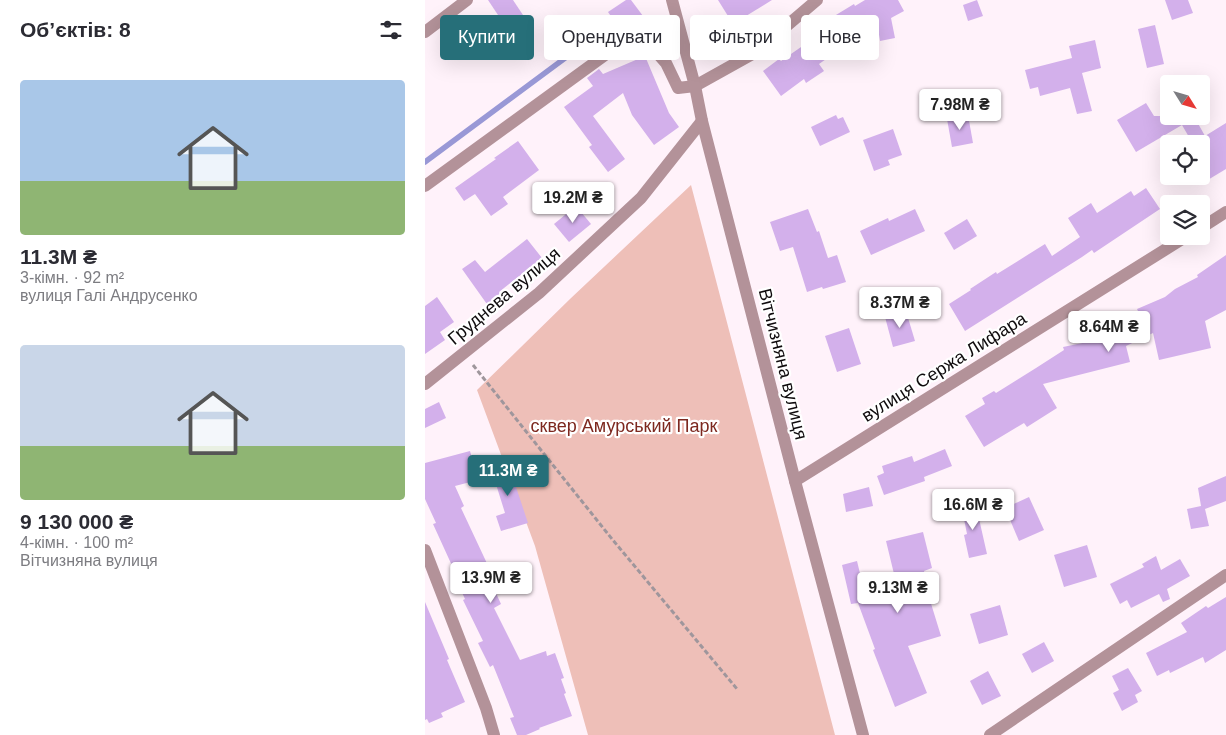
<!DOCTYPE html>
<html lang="uk">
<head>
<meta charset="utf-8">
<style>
  :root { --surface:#fff; --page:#f7f7f7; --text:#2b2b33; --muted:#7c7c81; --accent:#266f79 }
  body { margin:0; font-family:Arial,sans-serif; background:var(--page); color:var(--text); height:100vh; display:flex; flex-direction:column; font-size:19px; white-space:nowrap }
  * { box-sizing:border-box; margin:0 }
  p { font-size:16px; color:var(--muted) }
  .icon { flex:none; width:28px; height:28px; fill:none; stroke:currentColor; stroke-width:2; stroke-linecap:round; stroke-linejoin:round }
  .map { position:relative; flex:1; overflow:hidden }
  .side { display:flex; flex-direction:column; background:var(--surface); width:425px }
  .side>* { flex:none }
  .hud { position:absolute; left:15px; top:15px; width:475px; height:45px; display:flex; gap:10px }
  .needle { width:32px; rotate:127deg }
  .buttons { position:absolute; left:735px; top:75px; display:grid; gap:10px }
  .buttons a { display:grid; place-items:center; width:50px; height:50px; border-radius:5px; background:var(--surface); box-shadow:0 5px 20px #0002; font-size:25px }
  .price { position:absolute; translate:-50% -42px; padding:0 11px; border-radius:5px; background:#fff; color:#222; font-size:16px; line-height:32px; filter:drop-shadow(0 1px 2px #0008) }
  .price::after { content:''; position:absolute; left:50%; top:30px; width:15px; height:11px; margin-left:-8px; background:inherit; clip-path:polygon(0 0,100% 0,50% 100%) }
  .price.current { background:var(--accent); color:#fff }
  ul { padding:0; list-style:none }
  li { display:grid; align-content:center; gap:10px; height:265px; padding:0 20px }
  li span { display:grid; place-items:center; height:155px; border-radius:5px; color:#555 }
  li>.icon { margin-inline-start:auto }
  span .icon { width:90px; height:90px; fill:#fffc; stroke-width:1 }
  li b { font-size:21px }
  h2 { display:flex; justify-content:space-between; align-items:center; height:60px; padding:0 20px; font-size:21px }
  .tag { padding:0 18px; border-radius:5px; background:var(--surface); box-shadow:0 5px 20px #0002; font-size:18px; line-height:45px }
  .tag.current { background:var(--accent); color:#fff }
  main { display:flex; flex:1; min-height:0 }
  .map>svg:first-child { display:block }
  .green { fill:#eebfb8 }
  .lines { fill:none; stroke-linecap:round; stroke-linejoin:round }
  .stream { stroke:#9998d6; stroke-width:5.5 }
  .building { fill:#d3b0eb }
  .path { stroke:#9f969c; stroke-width:3; stroke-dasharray:5 2.5; stroke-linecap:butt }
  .minor { stroke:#b39299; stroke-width:12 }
  .tertiary { stroke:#b39299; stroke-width:12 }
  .labels { text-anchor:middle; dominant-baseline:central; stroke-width:4.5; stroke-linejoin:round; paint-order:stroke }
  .street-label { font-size:18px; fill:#0f0b0d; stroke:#fff }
  .park-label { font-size:18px; fill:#7d281f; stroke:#fff }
</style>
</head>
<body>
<main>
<section class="side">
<h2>Об’єктів: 8<svg class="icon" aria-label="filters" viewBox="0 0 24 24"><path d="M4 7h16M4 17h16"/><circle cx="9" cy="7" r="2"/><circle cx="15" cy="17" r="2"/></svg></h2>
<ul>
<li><span style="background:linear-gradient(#a9c7e8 65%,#8fb573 0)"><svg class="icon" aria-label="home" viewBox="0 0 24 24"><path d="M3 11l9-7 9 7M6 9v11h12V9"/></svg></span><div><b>11.3M ₴</b><p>3-кімн. · 92 m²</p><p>вулиця Галі Андрусенко</p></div></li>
<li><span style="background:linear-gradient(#c9d6e8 65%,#8fb573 0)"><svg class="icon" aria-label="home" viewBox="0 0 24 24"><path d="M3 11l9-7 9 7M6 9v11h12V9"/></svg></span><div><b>9 130 000 ₴</b><p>4-кімн. · 100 m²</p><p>Вітчизняна вулиця</p></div></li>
</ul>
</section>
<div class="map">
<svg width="801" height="735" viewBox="0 0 801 735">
  <rect width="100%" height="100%" fill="#fff2fa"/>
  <!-- green -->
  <polygon class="green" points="266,185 410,735 163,735 110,546 52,390 145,299"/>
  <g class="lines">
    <!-- stream -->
    <polyline class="stream" points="0,162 186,24"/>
  </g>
  <!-- building -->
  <g class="building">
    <polygon points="63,0 88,0 98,15 81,27"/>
    <polygon points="201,0 206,0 218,16 196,31 183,12"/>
    <polygon points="293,0 347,0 308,24"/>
    <polygon points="440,0 473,0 479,11 466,18 470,38 455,41 452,22 400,53 404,57 394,64 399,71 381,83 379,79 356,96 338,71 354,59 356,61 409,24 406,18 429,4 430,6"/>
    <polygon points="552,0 558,16 543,21 538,5"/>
    <polygon points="740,0 763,0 768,13 747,20"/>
    <polygon points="730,25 739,64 722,68 713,29"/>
    <polygon points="670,40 676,68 657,73 667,111 652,114 645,88 615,96 613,87 605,89 600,70 647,58 644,46"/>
    <polygon points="220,56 244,113 254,127 229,145 207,115 198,93 168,116 200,159 183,172 164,147 167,145 139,107 168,86 162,78 174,69 178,74"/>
    <polygon points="721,103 729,116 772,116 770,118 780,136 801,123 801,169 776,184 776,144 768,144 757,125 711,152 692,120"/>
    <polygon points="411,115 413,119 418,117 425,132 395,146 386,127"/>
    <polygon points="543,115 548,143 527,147 522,119"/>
    <polygon points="468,129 477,155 463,160 465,165 449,171 438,140"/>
    <polygon points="93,141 114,170 78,197 83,204 66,216 50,194 39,201 30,188 71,159 69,158"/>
    <polygon points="721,188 735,209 669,253 667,250 657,257 540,331 524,304 546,290 545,289 571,272 572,274 620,244 627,256 655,237 643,218 666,203 672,213 706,191 709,196"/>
    <polygon points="151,206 166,224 144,242 129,224"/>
    <polygon points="383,209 392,232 394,231 403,258 412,255 421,282 398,289 397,287 382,292 368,247 355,251 345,222"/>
    <polygon points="490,209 500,231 446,255 435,231 463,218 464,221"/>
    <polygon points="542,219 552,236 529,250 519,233"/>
    <polygon points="102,239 117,258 74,292 77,297 64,307 37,269 50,260 60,272"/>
    <polygon points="801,255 801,310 780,321 786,348 734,360 728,333 701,346 705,362 618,384 632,408 602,427 599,423 559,447 540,416 560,404 557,398 569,391 571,393 611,368 639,350 638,347 672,340 720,326 712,309 740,297 750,289 773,277 772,275"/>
    <polygon points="12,297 29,322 15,332 20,340 0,354 0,306"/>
    <polygon points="481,311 490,341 468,347 460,317"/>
    <polygon points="424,328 436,364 412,372 400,336"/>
    <polygon points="14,402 21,418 0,428 0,409"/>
    <polygon points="520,449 527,466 499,477 500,481 459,495 452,476 459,473 457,466 487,456 489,462"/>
    <polygon points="45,451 53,480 30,486 39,506 36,508 74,589 70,591 76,604 69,608 95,660 121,651 122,656 130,653 139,678 136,679 141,693 139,694 147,716 114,728 115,729 101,735 92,735 85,718 89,717 68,665 65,667 53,643 58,641 38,600 40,599 27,571 29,570 8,524 11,523 0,499 0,463"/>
    <polygon points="80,459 86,472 103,523 76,531 71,516 80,513 65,465"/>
    <polygon points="801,476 801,501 780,509 784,526 766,529 762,509 776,506 773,488"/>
    <polygon points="444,487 448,506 421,512 418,494"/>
    <polygon points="604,497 619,530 594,541 580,508"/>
    <polygon points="550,501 562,554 544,558 539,535 542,534 536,504"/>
    <polygon points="498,532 507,568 499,571 506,597 504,597 516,636 483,646 502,693 470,707 448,650 450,649 433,603 426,604 417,565 432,561 438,586 470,578 461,541"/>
    <polygon points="662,545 672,577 639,587 629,555"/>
    <polygon points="731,556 736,570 755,559 765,576 742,589 745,599 738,602 734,594 706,608 702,600 695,604 685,584 719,567 717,564"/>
    <polygon points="801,597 801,650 780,663 778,657 745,673 744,670 732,676 721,653 762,632 756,623 781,606 783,608"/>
    <polygon points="0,602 24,659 22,660 40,702 16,713 18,717 4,723 2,719 0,720"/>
    <polygon points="575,605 583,635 554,644 545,614"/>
    <polygon points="619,642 629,661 607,673 597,654"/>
    <polygon points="703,668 717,691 710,695 713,702 697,711 688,693 694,690 687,676"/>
    <polygon points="563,671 576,696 557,705 545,681"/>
  </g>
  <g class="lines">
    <!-- path -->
    <polyline class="path" points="48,365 187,539 312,689"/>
    <!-- minor -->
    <g class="minor">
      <polyline points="0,32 42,0"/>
      <polyline points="0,186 213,31 241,63 253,88 270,86 331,52 392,0"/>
      <polyline points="776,228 801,212"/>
      <polyline points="0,384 114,293 216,198 277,121"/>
      <polyline points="370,481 762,236"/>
      <polyline points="0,550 61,708 69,735"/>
      <polyline points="565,735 801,575"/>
    </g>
    <!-- tertiary -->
    <polyline class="tertiary" points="247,0 270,86 277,121 370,481 438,735"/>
  </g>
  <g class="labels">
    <!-- street labels -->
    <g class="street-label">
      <text transform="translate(79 296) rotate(-40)">Груднева вулиця</text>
      <text transform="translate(358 364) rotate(76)">Вітчизняна вулиця</text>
      <text transform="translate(519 367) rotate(-32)">вулиця Сержа Лифара</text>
    </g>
    <!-- park labels -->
    <g class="park-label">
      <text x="199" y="426">сквер Амурський Парк</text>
    </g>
  </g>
</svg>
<div class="buttons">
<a><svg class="needle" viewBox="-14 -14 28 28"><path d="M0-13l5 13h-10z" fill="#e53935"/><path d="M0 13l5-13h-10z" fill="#7c7c81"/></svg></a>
<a><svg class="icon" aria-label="locate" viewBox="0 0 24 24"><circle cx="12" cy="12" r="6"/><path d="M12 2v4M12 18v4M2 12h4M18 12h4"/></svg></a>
<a><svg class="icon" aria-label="layers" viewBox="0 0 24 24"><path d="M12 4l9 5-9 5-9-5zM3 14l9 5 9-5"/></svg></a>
</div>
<b class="price" style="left:535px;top:131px">7.98M ₴</b>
<b class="price" style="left:148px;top:224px">19.2M ₴</b>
<b class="price" style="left:475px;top:329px">8.37M ₴</b>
<b class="price" style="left:684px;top:353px">8.64M ₴</b>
<b class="price current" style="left:83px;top:497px">11.3M ₴</b>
<b class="price" style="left:548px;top:531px">16.6M ₴</b>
<b class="price" style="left:66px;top:604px">13.9M ₴</b>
<b class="price" style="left:473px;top:614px">9.13M ₴</b>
<div class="hud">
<a class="tag current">Купити</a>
<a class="tag">Орендувати</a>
<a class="tag">Фільтри</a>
<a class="tag">Нове</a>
</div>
</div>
</main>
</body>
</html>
